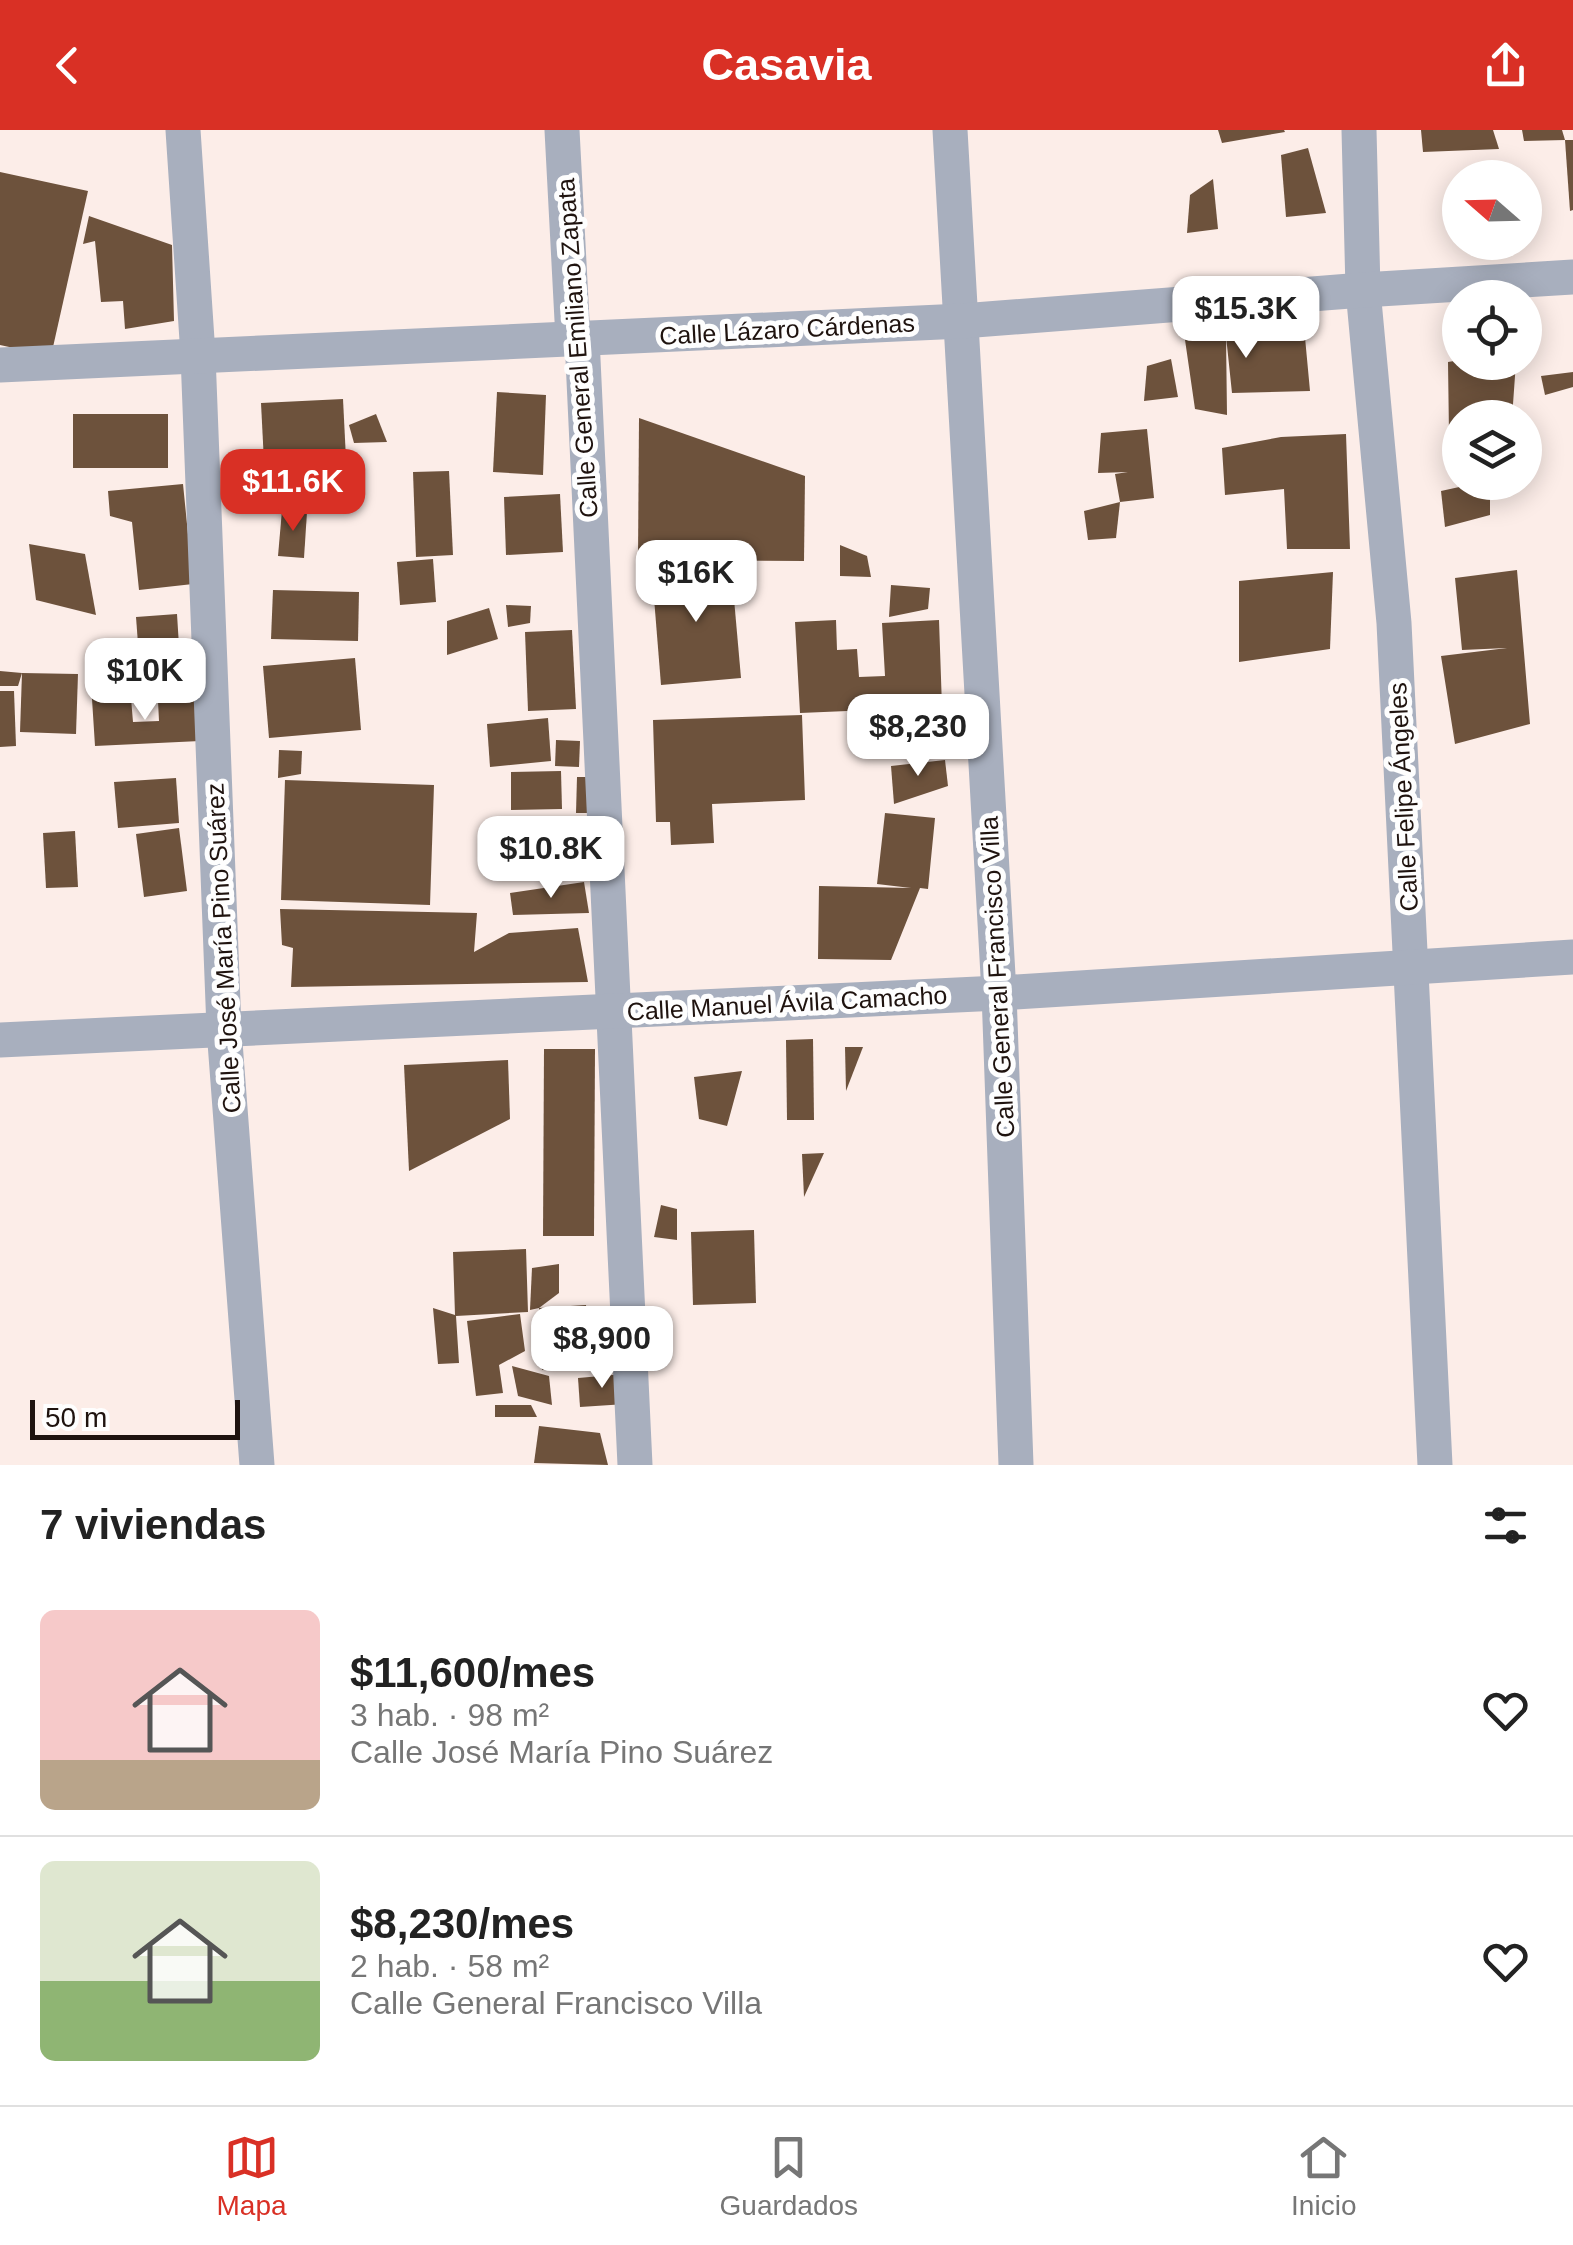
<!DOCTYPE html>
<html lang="es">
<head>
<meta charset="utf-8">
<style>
  :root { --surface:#fff; --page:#f2f2f2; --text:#222; --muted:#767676; --line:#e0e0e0; --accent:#d93025 }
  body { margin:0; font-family:Arial,sans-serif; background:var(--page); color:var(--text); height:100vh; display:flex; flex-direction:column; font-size:38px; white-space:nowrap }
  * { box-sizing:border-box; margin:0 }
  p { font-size:32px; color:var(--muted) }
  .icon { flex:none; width:55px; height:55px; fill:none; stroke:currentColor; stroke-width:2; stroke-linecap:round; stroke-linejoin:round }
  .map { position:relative; height:1335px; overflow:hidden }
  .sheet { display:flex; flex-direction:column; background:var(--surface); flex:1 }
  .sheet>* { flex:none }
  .needle { width:65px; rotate:290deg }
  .controls { position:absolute; left:1442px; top:30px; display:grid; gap:20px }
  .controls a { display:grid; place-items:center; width:100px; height:100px; border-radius:50%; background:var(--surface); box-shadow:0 5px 25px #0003; font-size:50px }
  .scale { position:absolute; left:30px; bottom:25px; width:210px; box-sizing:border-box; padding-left:10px; border:5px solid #1f130f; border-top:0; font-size:28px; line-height:35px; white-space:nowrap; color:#1f130f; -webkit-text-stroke:8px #fefefe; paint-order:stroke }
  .price { position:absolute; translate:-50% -85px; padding:0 22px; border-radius:20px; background:#fff; color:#222; font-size:32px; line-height:65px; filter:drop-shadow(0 2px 5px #0008) }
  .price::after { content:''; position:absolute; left:50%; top:60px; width:30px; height:22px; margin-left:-15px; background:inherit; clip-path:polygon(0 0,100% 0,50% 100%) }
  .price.selected { background:var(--accent); color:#fff }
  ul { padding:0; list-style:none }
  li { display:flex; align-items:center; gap:30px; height:250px; padding:0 40px }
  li+li { border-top:2px solid var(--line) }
  li span { display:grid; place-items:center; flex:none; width:280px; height:200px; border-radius:15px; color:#555 }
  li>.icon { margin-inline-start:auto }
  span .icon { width:120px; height:120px; fill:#fffc; stroke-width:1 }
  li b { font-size:42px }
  h2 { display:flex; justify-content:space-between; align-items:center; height:120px; padding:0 40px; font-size:42px }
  header { display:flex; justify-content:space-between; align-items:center; height:130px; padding:0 40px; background:var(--accent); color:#fff; font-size:45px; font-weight:700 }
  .menu { display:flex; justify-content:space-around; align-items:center; height:140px; border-top:2px solid var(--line); background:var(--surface); font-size:28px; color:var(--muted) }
  .menu a { display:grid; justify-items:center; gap:5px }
  .menu .selected { color:var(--accent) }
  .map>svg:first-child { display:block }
  .building { fill:#6d523c }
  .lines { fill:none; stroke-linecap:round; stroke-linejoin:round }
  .minor { stroke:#a8afbe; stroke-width:35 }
  .labels { text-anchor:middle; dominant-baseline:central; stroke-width:10; stroke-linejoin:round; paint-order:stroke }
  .street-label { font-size:25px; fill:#1f130f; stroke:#fefefe }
</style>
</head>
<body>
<header><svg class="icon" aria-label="back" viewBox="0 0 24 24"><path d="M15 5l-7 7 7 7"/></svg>Casavia<svg class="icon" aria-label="share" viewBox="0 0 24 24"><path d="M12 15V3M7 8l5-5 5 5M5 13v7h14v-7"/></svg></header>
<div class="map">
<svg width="1573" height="1335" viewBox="0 0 1573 1335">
  <rect width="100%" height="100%" fill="#fcede8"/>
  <!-- building -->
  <g class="building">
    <polygon points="1218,0 1284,0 1285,2 1222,13"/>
    <polygon points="1421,0 1493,0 1499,19 1423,22"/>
    <polygon points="1522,0 1562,0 1565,10 1524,11"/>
    <polygon points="1565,10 1573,10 1573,80 1570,81"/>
    <polygon points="1308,18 1326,83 1286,87 1281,25"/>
    <polygon points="0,42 88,61 51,226 0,215"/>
    <polygon points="1213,49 1218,99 1187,103 1190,65"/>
    <polygon points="89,86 172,115 174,191 125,199 123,171 101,172 95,111 83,114"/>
    <polygon points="1303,186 1310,261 1232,263 1226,206 1227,285 1195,279 1183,196 1226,198"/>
    <polygon points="1171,229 1178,267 1144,271 1147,236"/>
    <polygon points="1460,230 1516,232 1512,288 1460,288 1460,306 1449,305 1448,232"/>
    <polygon points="1573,242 1573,257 1545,265 1541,246"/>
    <polygon points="497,262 546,265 543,345 493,342"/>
    <polygon points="343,269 347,349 265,352 261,273"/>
    <rect x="73" y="284" width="95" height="54"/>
    <polygon points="376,284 387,312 354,313 349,295"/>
    <polygon points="639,288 805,346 804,431 638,430"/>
    <polygon points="1147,299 1154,368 1120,372 1115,344 1128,342 1098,343 1101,303"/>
    <polygon points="1346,304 1350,419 1287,419 1284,359 1225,365 1222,318 1281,307"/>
    <polygon points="449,341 453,425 416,427 413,342"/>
    <polygon points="1482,352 1490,352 1490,385 1445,397 1441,361"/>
    <polygon points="183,354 193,454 139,460 132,392 110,386 108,361"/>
    <polygon points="560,364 563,422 506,425 504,367"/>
    <polygon points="1120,372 1116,408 1088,410 1084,381"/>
    <polygon points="282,380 307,382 304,428 278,426"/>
    <polygon points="29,414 85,424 96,485 36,470"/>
    <polygon points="840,415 867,426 871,447 840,446"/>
    <polygon points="433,429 436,472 400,475 397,432"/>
    <polygon points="731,435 741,548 661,555 652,443"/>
    <polygon points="1517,440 1530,594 1455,614 1441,526 1507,518 1462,520 1455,448"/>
    <polygon points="1333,442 1330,519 1239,532 1239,451"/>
    <polygon points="891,455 930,458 928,479 889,487"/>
    <polygon points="273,460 359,462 358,511 271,509"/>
    <polygon points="506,475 531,476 530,493 508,497"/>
    <polygon points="489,478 498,509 447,525 447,491"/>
    <polygon points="177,484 182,564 142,567 136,487"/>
    <polygon points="836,490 837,520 857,519 859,547 885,546 882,493 939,490 942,577 949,610 901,621 903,586 942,577 800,583 795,492"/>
    <polygon points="572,500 576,579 528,581 525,502"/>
    <polygon points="355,528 361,600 269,608 263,536"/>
    <polygon points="0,541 22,543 18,556 0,556"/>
    <polygon points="22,543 78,544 76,604 20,602"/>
    <polygon points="0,561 14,561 16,616 0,617"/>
    <polygon points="131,568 133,592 159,591 158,571 198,569 200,611 95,616 92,569"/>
    <polygon points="802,585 805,670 712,674 714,713 671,715 670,692 656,692 653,590"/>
    <polygon points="548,588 551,631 490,637 487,594"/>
    <polygon points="556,610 580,611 579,637 555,636"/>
    <polygon points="279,620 302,621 301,644 278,648"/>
    <polygon points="945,630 948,656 894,674 891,636"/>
    <polygon points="561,641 562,679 511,680 511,642"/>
    <polygon points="577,647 594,647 593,683 576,683"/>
    <polygon points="176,648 179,693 118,698 114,652"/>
    <polygon points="285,650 434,655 430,775 281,770"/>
    <polygon points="885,683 935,688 928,759 920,758 891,830 818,829 819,756 911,758 877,754"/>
    <polygon points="564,687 566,721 509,725 506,692"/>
    <polygon points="179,698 187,761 144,767 136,704"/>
    <polygon points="75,701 78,757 46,758 43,703"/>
    <polygon points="584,752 589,783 513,785 510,763"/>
    <polygon points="280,779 477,783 474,822 509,803 578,798 588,852 291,857 293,818 282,815"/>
    <polygon points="813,909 814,990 787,990 786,910"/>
    <polygon points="845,917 863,917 846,961"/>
    <polygon points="544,919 595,919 594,1106 543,1106"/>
    <polygon points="508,930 510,989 409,1041 404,935"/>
    <polygon points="742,941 727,996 699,989 694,947"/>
    <polygon points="824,1023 804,1067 802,1024"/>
    <polygon points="661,1075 677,1079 677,1110 654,1107"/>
    <polygon points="754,1100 756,1173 693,1175 691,1102"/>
    <polygon points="526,1119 528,1182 456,1186 459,1233 438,1234 433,1178 455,1185 453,1122"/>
    <polygon points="559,1134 559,1163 539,1178 530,1180 532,1138"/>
    <polygon points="586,1175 590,1237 542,1240 539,1178"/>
    <polygon points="520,1184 525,1221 499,1235 503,1263 476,1266 467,1191"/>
    <polygon points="512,1236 549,1246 552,1275 518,1266"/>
    <polygon points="624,1244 626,1274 580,1277 578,1248"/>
    <polygon points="495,1275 531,1275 537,1287 495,1287"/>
    <polygon points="539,1296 600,1303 608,1335 534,1333"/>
  </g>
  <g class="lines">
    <!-- minor -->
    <g class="minor">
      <polyline points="183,0 198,225 224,899 257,1335"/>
      <polyline points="562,0 573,209 582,208 635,1335"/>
      <polyline points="950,0 999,863 1016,1335"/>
      <polyline points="1359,0 1363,160 1394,493 1435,1335"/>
      <polyline points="0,235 962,191 1363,160 1573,147"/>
      <polyline points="0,910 999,863 1573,827"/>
    </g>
  </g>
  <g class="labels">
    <!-- street labels -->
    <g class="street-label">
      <text transform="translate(787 199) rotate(-3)">Calle Lázaro Cárdenas</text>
      <text transform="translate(577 218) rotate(-94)">Calle General Emiliano Zapata</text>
      <text transform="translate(1403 667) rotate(-93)">Calle Felipe Ángeles</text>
      <text transform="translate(223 818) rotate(-93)">Calle José María Pino Suárez</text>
      <text transform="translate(997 847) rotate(-93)">Calle General Francisco Villa</text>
      <text transform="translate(787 873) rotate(-3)">Calle Manuel Ávila Camacho</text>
    </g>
  </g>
</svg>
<div class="controls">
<a><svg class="needle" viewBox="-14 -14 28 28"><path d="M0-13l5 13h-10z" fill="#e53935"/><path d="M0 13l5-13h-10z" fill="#767676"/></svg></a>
<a><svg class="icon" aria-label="locate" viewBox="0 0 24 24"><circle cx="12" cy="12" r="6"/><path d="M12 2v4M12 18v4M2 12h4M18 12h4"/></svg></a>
<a><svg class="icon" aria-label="layers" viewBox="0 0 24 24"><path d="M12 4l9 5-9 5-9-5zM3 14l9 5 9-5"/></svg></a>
</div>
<div class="scale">50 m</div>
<b class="price" style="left:1246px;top:231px">$15.3K</b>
<b class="price selected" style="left:293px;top:404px">$11.6K</b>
<b class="price" style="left:696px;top:495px">$16K</b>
<b class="price" style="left:145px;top:593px">$10K</b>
<b class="price" style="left:918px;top:649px">$8,230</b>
<b class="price" style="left:551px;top:771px">$10.8K</b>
<b class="price" style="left:602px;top:1261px">$8,900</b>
</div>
<section class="sheet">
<h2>7 viviendas<svg class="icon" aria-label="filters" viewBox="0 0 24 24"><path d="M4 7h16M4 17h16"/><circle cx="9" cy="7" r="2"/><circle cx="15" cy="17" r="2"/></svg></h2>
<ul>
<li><span style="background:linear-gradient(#f6c9c9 75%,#b9a48a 0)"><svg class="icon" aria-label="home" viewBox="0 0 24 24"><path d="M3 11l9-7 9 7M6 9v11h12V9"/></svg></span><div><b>$11,600/mes</b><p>3 hab. · 98 m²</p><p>Calle José María Pino Suárez</p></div><svg class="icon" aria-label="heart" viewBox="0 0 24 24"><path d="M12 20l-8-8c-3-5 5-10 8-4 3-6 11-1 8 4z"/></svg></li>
<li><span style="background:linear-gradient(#dfe7d0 60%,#8fb573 0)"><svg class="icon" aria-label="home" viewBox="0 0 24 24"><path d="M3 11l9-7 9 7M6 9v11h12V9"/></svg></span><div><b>$8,230/mes</b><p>2 hab. · 58 m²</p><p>Calle General Francisco Villa</p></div><svg class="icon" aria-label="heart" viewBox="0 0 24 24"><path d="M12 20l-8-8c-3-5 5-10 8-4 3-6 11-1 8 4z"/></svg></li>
</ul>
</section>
<nav class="menu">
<a class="selected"><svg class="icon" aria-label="map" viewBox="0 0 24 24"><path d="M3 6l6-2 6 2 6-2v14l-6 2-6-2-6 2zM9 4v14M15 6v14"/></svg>Mapa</a>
<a><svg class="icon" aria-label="saved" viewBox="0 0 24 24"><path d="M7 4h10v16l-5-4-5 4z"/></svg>Guardados</a>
<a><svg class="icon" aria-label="home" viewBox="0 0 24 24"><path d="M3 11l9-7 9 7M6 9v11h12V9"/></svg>Inicio</a>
</nav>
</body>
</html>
